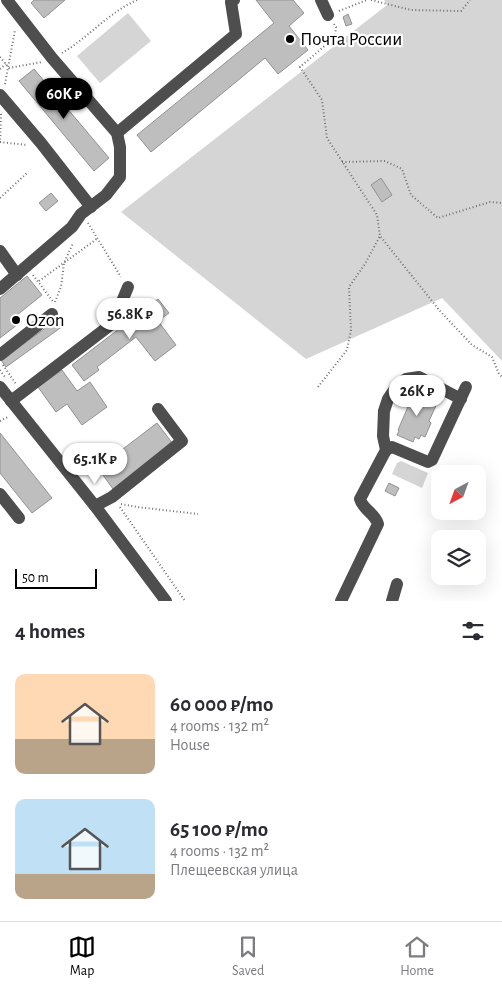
<!DOCTYPE html>
<html lang="en">
<head>
<meta charset="utf-8">
<style>
  :root { --surface:#fff; --page:#f7f7f7; --text:#2b2b33; --muted:#7c7c81; --line:#e1e1e2; --accent:#000 }
  body { margin:0; font-family:"Alegreya Sans",sans-serif; background:var(--page); color:var(--text); height:100vh; display:flex; flex-direction:column; font-size:19px; white-space:nowrap }
  * { box-sizing:border-box; margin:0 }
  p { font-size:16px; color:var(--muted) }
  .icon { flex:none; width:28px; height:28px; fill:none; stroke:currentColor; stroke-width:2; stroke-linecap:round; stroke-linejoin:round }
  .map { position:relative; height:601px; overflow:hidden }
  .sheet { display:flex; flex-direction:column; background:var(--surface); flex:1 }
  .sheet>* { flex:none }
  .needle { width:32px; rotate:221deg }
  .tools { position:absolute; left:431px; top:465px; display:grid; gap:10px }
  .tools a { display:grid; place-items:center; width:55px; height:55px; border-radius:10px; background:var(--surface); box-shadow:0 5px 20px #0002; font-size:25px }
  .scale { position:absolute; left:15px; bottom:12px; width:82px; box-sizing:border-box; padding-left:5px; border:2px solid #000; border-top:0; font-size:14px; line-height:18px; white-space:nowrap; color:#000; -webkit-text-stroke:4px #fff; paint-order:stroke }
  .price { position:absolute; translate:-50% -42px; padding:0 11px; border-radius:18px; background:#fff; color:#222; font-size:16px; line-height:32px; filter:drop-shadow(0 1px 2px #0008) }
  .price::after { content:''; position:absolute; left:50%; top:30px; width:15px; height:11px; margin-left:-8px; background:inherit; clip-path:polygon(0 0,100% 0,50% 100%) }
  .price.on { background:var(--accent); color:#fff }
  ul { padding:0; list-style:none }
  li { display:flex; align-items:center; gap:15px; height:125px; padding:0 15px }
  li span { display:grid; place-items:center; flex:none; width:140px; height:100px; border-radius:10px; color:#555 }
  li>.icon { margin-inline-start:auto }
  span .icon { width:60px; height:60px; fill:#fffc; stroke-width:1 }
  li b { font-size:21px }
  h2 { display:flex; justify-content:space-between; align-items:center; height:60px; padding:0 15px; font-size:21px }
  .tab-bar { display:flex; justify-content:space-around; align-items:center; height:70px; border-top:1px solid var(--line); background:var(--surface); font-size:14px; color:var(--muted) }
  .tab-bar a { display:grid; justify-items:center; gap:2px }
  .tab-bar .on { color:var(--accent) }
  .map>svg:first-child { display:block }
  .green { fill:#d5d5d5 }
  .building { fill:#bebebe; stroke:#929292 }
  .lines { fill:none; stroke-linecap:round; stroke-linejoin:round }
  .path { stroke:#707070; stroke-width:2; stroke-dasharray:1 2.5; stroke-linecap:butt }
  .minor { stroke:#4e4e4e; stroke-width:12 }
  .poi-dot { fill:#000; stroke:#fff; stroke-width:2 }
  .labels { text-anchor:middle; dominant-baseline:central; stroke-width:4.5; stroke-linejoin:round; paint-order:stroke }
  .poi-label { font-size:19px; fill:#000; stroke:#fff; text-anchor:start }
</style>
</head>
<body>
<div class="map">
<svg width="502" height="601" viewBox="0 0 502 601">
  <rect width="100%" height="100%" fill="#fff"/>
  <!-- green -->
  <g class="green">
    <polygon points="384,0 502,0 502,361 442,298 306,359 121,212 387,5"/>
    <polygon points="128,13 151,41 100,83 77,56"/>
    <polygon points="401,461 428,473 422,488 392,474 397,463"/>
  </g>
  <!-- building -->
  <g class="building">
    <polygon points="34,0 65,0 44,18 31,3"/>
    <polygon points="256,0 293,0 304,13 289,26 308,50 278,74 265,58 151,152 137,135 274,23"/>
    <polygon points="348,14 352,24 346,26 343,17"/>
    <polygon points="34,69 109,158 94,171 19,81"/>
    <polygon points="381,178 392,195 382,202 371,185"/>
    <polygon points="51,193 58,201 46,211 39,203"/>
    <polygon points="27,276 42,295 17,315 22,321 0,338 0,298"/>
    <polygon points="158,299 169,313 158,321 176,345 155,361 136,337 97,367 99,370 84,381 72,365"/>
    <polygon points="58,319 63,326 6,367 1,360"/>
    <polygon points="62,370 77,391 90,382 107,407 82,425 67,404 56,412 38,387"/>
    <polygon points="417,392 438,401 429,421 431,423 425,437 421,435 419,439 415,437 413,442 397,435 399,431 398,430 413,395 415,396"/>
    <polygon points="157,423 173,444 113,489 98,468"/>
    <polygon points="0,433 52,498 32,513 0,473"/>
    <polygon points="389,483 399,488 395,496 385,491"/>
  </g>
  <g class="lines">
    <!-- path -->
    <g class="path">
      <polyline points="371,0 411,10 461,11 470,0"/>
      <polyline points="339,11 367,0"/>
      <polyline points="334,24 336,27 335,37 300,67 322,100 327,138 377,215 380,236 440,311 472,345 492,357 499,374 502,377"/>
      <path d="M62,53C88,38 109,12 137,0"/>
      <polyline points="0,57 9,68 42,62"/>
      <polyline points="0,69 6,64"/>
      <polyline points="5,84 15,30"/>
      <polyline points="0,142 27,145"/>
      <polyline points="0,143 1,114"/>
      <polyline points="342,162 385,161 402,169 411,195 438,218 490,202 502,203"/>
      <polyline points="0,198 27,173"/>
      <polyline points="88,223 121,277"/>
      <polyline points="33,275 54,303"/>
      <polyline points="39,281 98,238"/>
      <polyline points="55,302 61,287 64,263 73,243"/>
      <polyline points="3,365 16,384"/>
      <polyline points="0,370 5,377"/>
      <polyline points="318,387 347,350 351,330 349,287 365,264 380,236"/>
      <polyline points="0,421 8,417"/>
      <polyline points="121,504 137,507 198,514"/>
      <polyline points="120,507 185,601"/>
    </g>
    <!-- minor -->
    <g class="minor">
      <polyline points="321,0 328,15"/>
      <polyline points="0,95 41,143 91,207"/>
      <polyline points="117,133 236,34 231,2 234,0"/>
      <polyline points="0,251 17,275"/>
      <polyline points="0,289 72,227 81,214 106,195 120,177 120,147 117,133 52,58 7,0"/>
      <polyline points="0,355 52,314"/>
      <polyline points="0,387 95,506 166,601"/>
      <polyline points="11,401 113,323 128,287"/>
      <polyline points="386,450 392,447 428,462 432,460 466,387"/>
      <polyline points="0,494 19,518"/>
      <polyline points="95,506 112,497 182,441 158,409"/>
      <path d="M341,601L378,524C375,513 363,510 360,499L386,450L383,436L384,411L388,399L397,386L406,379L419,377L461,399"/>
      <polyline points="392,601 397,584"/>
    </g>
  </g>
  <!-- markers -->
  <g class="poi-dot">
    <circle cx="290" cy="39" r="5"/>
    <circle cx="16" cy="320" r="5"/>
  </g>
  <g class="labels">
    <!-- poi labels -->
    <g class="poi-label">
      <text x="300" y="39">Почта России</text>
      <text x="26" y="320">Ozon</text>
    </g>
  </g>
</svg>
<div class="tools">
<a><svg class="needle" viewBox="-14 -14 28 28"><path d="M0-13l5 13h-10z" fill="#e53935"/><path d="M0 13l5-13h-10z" fill="#7c7c81"/></svg></a>
<a><svg class="icon" aria-label="layers" viewBox="0 0 24 24"><path d="M12 4l9 5-9 5-9-5zM3 14l9 5 9-5"/></svg></a>
</div>
<div class="scale">50 m</div>
<b class="price on" style="left:64px;top:120px">60K ₽</b>
<b class="price" style="left:130px;top:340px">56.8K ₽</b>
<b class="price" style="left:417px;top:417px">26K ₽</b>
<b class="price" style="left:95px;top:485px">65.1K ₽</b>
</div>
<section class="sheet">
<h2>4 homes<svg class="icon" aria-label="filters" viewBox="0 0 24 24"><path d="M4 7h16M4 17h16"/><circle cx="9" cy="7" r="2"/><circle cx="15" cy="17" r="2"/></svg></h2>
<ul>
<li><span style="background:linear-gradient(#ffd9b3 65%,#b9a48a 0)"><svg class="icon" aria-label="home" viewBox="0 0 24 24"><path d="M3 11l9-7 9 7M6 9v11h12V9"/></svg></span><div><b>60 000 ₽/mo</b><p>4 rooms · 132 m²</p><p>House</p></div></li>
<li><span style="background:linear-gradient(#bfe0f5 75%,#b9a48a 0)"><svg class="icon" aria-label="home" viewBox="0 0 24 24"><path d="M3 11l9-7 9 7M6 9v11h12V9"/></svg></span><div><b>65 100 ₽/mo</b><p>4 rooms · 132 m²</p><p>Плещеевская улица</p></div></li>
</ul>
</section>
<nav class="tab-bar">
<a class="on"><svg class="icon" aria-label="map" viewBox="0 0 24 24"><path d="M3 6l6-2 6 2 6-2v14l-6 2-6-2-6 2zM9 4v14M15 6v14"/></svg>Map</a>
<a><svg class="icon" aria-label="saved" viewBox="0 0 24 24"><path d="M7 4h10v16l-5-4-5 4z"/></svg>Saved</a>
<a><svg class="icon" aria-label="home" viewBox="0 0 24 24"><path d="M3 11l9-7 9 7M6 9v11h12V9"/></svg>Home</a>
</nav>
</body>
</html>
